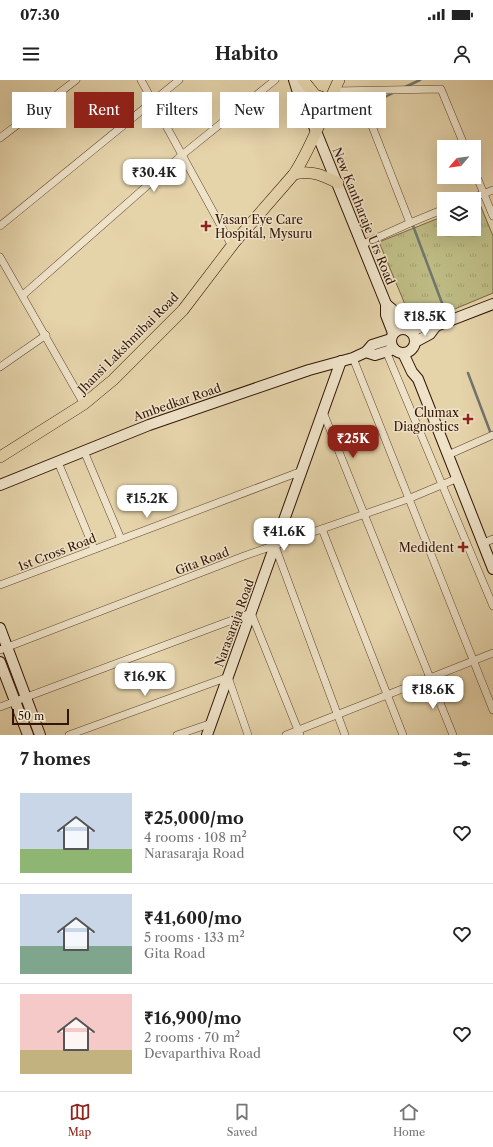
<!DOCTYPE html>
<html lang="en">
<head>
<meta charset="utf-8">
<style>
  :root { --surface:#fff; --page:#f6f6f6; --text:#222; --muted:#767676; --line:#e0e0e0; --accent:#8f2418 }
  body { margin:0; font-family:"Libre Caslon Text",serif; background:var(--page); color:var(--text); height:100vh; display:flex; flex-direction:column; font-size:15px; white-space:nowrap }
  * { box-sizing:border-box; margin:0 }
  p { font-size:13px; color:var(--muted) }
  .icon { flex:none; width:22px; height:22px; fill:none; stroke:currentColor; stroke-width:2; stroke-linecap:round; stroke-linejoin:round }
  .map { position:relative; height:655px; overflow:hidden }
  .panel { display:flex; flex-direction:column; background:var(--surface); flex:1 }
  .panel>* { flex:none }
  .top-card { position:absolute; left:12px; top:12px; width:469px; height:36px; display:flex; gap:8px }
  .needle { width:26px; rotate:241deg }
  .fabs { position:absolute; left:437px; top:60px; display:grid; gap:8px }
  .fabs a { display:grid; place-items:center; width:44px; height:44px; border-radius:0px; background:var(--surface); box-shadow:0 4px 16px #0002; font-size:20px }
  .scale { position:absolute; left:12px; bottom:10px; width:57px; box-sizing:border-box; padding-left:4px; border:2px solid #331405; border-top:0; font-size:11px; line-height:14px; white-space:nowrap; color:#331405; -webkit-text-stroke:3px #eee2c8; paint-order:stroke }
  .price { position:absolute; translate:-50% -34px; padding:0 9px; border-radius:8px; background:#fff; color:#222; font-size:13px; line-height:26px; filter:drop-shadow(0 1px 2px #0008) }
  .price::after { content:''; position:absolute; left:50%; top:24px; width:12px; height:9px; margin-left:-6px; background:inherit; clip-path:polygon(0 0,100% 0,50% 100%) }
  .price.active { background:var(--accent); color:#fff }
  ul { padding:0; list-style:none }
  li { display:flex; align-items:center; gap:12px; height:100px; padding:0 20px }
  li+li { border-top:1px solid var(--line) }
  li span { display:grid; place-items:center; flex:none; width:112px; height:80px; border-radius:0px; color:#555 }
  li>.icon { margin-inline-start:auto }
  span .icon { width:48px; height:48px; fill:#fffc; stroke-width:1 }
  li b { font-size:17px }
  h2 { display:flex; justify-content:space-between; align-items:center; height:48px; padding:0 20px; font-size:17px }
  .chip { padding:0 14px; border-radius:0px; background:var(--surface); box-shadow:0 4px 16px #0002; font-size:14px; line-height:36px }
  .chip.active { background:var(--accent); color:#fff }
  .status { display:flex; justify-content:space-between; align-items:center; height:28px; padding:0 20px; background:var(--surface); direction:ltr }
  .status svg { height:11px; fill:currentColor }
  header { display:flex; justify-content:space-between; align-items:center; height:52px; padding:0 20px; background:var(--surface); font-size:18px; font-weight:800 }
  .dock { display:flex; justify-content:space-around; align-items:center; height:56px; border-top:1px solid var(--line); background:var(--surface); font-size:11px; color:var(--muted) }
  .dock a { display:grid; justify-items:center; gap:2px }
  .dock .active { color:var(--accent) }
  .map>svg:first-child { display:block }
  .park { fill:url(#park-tufts); stroke:#786744 }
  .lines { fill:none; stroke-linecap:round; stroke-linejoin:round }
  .stream { stroke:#70756d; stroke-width:2.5 }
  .street-casing { stroke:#60442e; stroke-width:8 }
  .secondary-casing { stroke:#331405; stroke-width:12 }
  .primary-casing { stroke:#331405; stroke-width:12 }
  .street { stroke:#eee2c8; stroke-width:7 }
  .secondary { stroke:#eee2c8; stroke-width:10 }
  .primary { stroke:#e5d3aa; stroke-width:11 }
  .poi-dot { fill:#8f2418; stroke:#eee2c8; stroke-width:1.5 }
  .labels { text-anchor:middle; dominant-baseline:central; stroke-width:3; stroke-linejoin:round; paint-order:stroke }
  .street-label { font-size:12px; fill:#331405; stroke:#eee2c8 }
  .poi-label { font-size:12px; fill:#331405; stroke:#eee2c8; text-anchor:end }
</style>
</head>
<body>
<div class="status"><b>07:30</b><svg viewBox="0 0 49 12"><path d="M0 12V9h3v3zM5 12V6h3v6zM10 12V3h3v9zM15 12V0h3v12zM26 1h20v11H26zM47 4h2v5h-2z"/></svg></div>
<header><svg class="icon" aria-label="menu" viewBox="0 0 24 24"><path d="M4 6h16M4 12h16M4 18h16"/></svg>Habito<svg class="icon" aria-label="person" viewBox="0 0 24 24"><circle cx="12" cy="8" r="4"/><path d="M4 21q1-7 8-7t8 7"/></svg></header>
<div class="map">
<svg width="493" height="655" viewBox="0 0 493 655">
  <defs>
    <pattern id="park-tufts" width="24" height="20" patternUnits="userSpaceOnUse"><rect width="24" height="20" fill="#bdba83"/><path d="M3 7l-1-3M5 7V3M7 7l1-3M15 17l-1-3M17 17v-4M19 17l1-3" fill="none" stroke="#a39f70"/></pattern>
  </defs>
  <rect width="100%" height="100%" fill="#e5d3aa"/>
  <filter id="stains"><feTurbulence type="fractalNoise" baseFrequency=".005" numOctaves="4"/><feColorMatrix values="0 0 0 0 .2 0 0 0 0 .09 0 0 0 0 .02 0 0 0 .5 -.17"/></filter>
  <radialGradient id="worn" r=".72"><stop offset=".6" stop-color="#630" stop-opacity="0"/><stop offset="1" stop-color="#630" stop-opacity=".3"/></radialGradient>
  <!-- park -->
  <polygon class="park" points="479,122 493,156 493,213 414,246 379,162 444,136 444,149 474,149 474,124"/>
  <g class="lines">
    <!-- stream -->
    <g class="stream">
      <polyline points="405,7 420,0"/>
      <polyline points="373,39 371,32 373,23 393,13"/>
      <polyline points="412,143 445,231"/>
      <polyline points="468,293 491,354"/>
    </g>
    <!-- street casing -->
    <g class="street-casing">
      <g id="street">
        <polyline points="141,0 232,166"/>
        <polyline points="334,11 441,9 465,67"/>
        <polyline points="365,28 410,143"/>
        <polyline points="0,58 76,0"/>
        <polyline points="474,90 493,136"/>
        <polyline points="470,119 493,110"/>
        <polyline points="0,146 179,0"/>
        <polyline points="361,165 410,143 444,129"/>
        <polyline points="0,177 84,324"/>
        <polyline points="23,215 182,75 275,0"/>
        <polyline points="386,271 493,526"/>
        <polyline points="353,278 493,630"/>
        <polyline points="0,287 46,255"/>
        <polyline points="323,332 453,655"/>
        <polyline points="84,371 121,459"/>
        <polyline points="448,375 493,355"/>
        <polyline points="58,382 94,469"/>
        <polyline points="322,449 403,655"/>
        <polyline points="482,464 493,459"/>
        <polyline points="275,466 345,655"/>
        <polyline points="0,505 302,391"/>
        <polyline points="0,570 244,476 408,419 458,398"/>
        <polyline points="0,627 251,533 300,655"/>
        <polyline points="69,655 228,597 248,655"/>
        <polyline points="177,655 212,643"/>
        <polyline points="286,655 493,573"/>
      </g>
    </g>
    <!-- secondary casing -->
    <g class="secondary-casing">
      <g id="secondary">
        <polyline points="294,0 302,25 309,34 386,224 386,235 393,253"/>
        <polyline points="302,0 309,22 309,34"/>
        <polyline points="386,224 392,229 402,249"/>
        <circle cx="403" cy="261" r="12"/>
        <polyline points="411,252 425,245 436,246 493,224"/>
        <polyline points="415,262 430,254 436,246"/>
        <polyline points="366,272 375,275 394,269"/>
        <polyline points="403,273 412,292 418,299 493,489"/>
        <polyline points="0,405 149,345 309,290 353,278 366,272 372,265 391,259"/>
        <polyline points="0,548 40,655"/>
        <polyline points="0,582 28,655"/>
        <polyline points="207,655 341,281"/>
      </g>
    </g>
    <!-- primary casing -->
    <g class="primary-casing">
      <g id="primary">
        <polyline points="303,0 315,15 329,20"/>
        <path d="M294,94C312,90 322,95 338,103"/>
        <path d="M0,377L84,324L113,300L183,230L234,163L294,94C313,65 324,31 339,0"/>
      </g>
    </g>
    <!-- street -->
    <use href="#street" class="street"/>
    <!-- secondary -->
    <use href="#secondary" class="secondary"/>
    <!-- primary -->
    <use href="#primary" class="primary"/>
  </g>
  <!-- markers -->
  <g class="poi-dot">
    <path d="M204 140h4v4h4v4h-4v4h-4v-4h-4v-4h4z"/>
    <path d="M466 333h4v4h4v4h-4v4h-4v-4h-4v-4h4z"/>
    <path d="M461 461h4v4h4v4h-4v4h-4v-4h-4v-4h4z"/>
  </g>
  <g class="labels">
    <!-- street labels -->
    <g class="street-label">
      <text transform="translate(364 136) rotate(68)">New Kantharaje Urs Road</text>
      <text transform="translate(128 263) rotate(-45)">Jhansi Lakshmibai Road</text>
      <text transform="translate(177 322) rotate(-19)">Ambedkar Road</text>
      <text transform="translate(57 472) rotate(-21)">1st Cross Road</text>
      <text transform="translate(202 481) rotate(-21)">Gita Road</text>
      <text transform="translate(234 543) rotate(-70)">Narasaraja Road</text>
    </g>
    <!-- poi labels -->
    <g class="poi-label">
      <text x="215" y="139" text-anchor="start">Vasan Eye Care<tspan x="215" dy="14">Hospital, Mysuru</tspan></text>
      <text x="459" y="332">Clumax<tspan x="459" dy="14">Diagnostics</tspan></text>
      <text x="454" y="467">Medident</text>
    </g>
  </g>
  <rect width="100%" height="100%" filter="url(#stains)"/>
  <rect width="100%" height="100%" fill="url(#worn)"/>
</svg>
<div class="fabs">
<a><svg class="needle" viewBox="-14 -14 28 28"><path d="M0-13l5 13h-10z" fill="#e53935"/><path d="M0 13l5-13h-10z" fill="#767676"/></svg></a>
<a><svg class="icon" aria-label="layers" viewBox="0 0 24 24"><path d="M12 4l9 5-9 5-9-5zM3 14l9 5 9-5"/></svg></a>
</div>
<div class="scale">50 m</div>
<b class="price" style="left:154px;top:113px">₹30.4K</b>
<b class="price" style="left:425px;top:257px">₹18.5K</b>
<b class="price active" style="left:353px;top:379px">₹25K</b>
<b class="price" style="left:147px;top:439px">₹15.2K</b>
<b class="price" style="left:284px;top:472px">₹41.6K</b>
<b class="price" style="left:145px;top:617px">₹16.9K</b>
<b class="price" style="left:433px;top:630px">₹18.6K</b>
<div class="top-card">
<a class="chip">Buy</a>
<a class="chip active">Rent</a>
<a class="chip">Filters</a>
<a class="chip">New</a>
<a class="chip">Apartment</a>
</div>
</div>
<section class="panel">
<h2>7 homes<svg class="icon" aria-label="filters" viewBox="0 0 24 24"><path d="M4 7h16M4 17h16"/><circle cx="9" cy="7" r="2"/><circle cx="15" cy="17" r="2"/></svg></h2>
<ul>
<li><span style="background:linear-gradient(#c9d6e8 70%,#8fb573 0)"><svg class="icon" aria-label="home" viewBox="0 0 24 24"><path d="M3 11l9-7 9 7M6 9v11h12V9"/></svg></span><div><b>₹25,000/mo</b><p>4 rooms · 108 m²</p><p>Narasaraja Road</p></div><svg class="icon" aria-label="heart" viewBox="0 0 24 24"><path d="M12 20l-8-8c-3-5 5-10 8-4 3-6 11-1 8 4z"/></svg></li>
<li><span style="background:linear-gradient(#c9d6e8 65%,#7fa58c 0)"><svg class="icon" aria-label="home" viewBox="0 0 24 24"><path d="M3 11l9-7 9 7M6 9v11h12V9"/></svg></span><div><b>₹41,600/mo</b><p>5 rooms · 133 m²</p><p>Gita Road</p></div><svg class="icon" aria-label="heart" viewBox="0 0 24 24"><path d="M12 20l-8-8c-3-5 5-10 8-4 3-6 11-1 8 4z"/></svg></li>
<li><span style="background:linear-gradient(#f6c9c9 70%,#c2b280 0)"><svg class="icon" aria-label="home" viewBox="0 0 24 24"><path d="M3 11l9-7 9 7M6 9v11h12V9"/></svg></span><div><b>₹16,900/mo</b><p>2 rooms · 70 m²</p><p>Devaparthiva Road</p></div><svg class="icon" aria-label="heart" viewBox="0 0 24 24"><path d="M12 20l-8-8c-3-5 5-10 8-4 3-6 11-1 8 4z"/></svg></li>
</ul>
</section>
<nav class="dock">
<a class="active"><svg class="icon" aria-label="map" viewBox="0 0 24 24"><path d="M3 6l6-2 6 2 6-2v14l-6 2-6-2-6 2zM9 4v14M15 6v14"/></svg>Map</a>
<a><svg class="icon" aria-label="saved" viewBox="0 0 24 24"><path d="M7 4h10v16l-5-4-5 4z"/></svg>Saved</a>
<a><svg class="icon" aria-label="home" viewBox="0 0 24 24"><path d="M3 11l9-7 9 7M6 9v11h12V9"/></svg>Home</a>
</nav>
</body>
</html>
